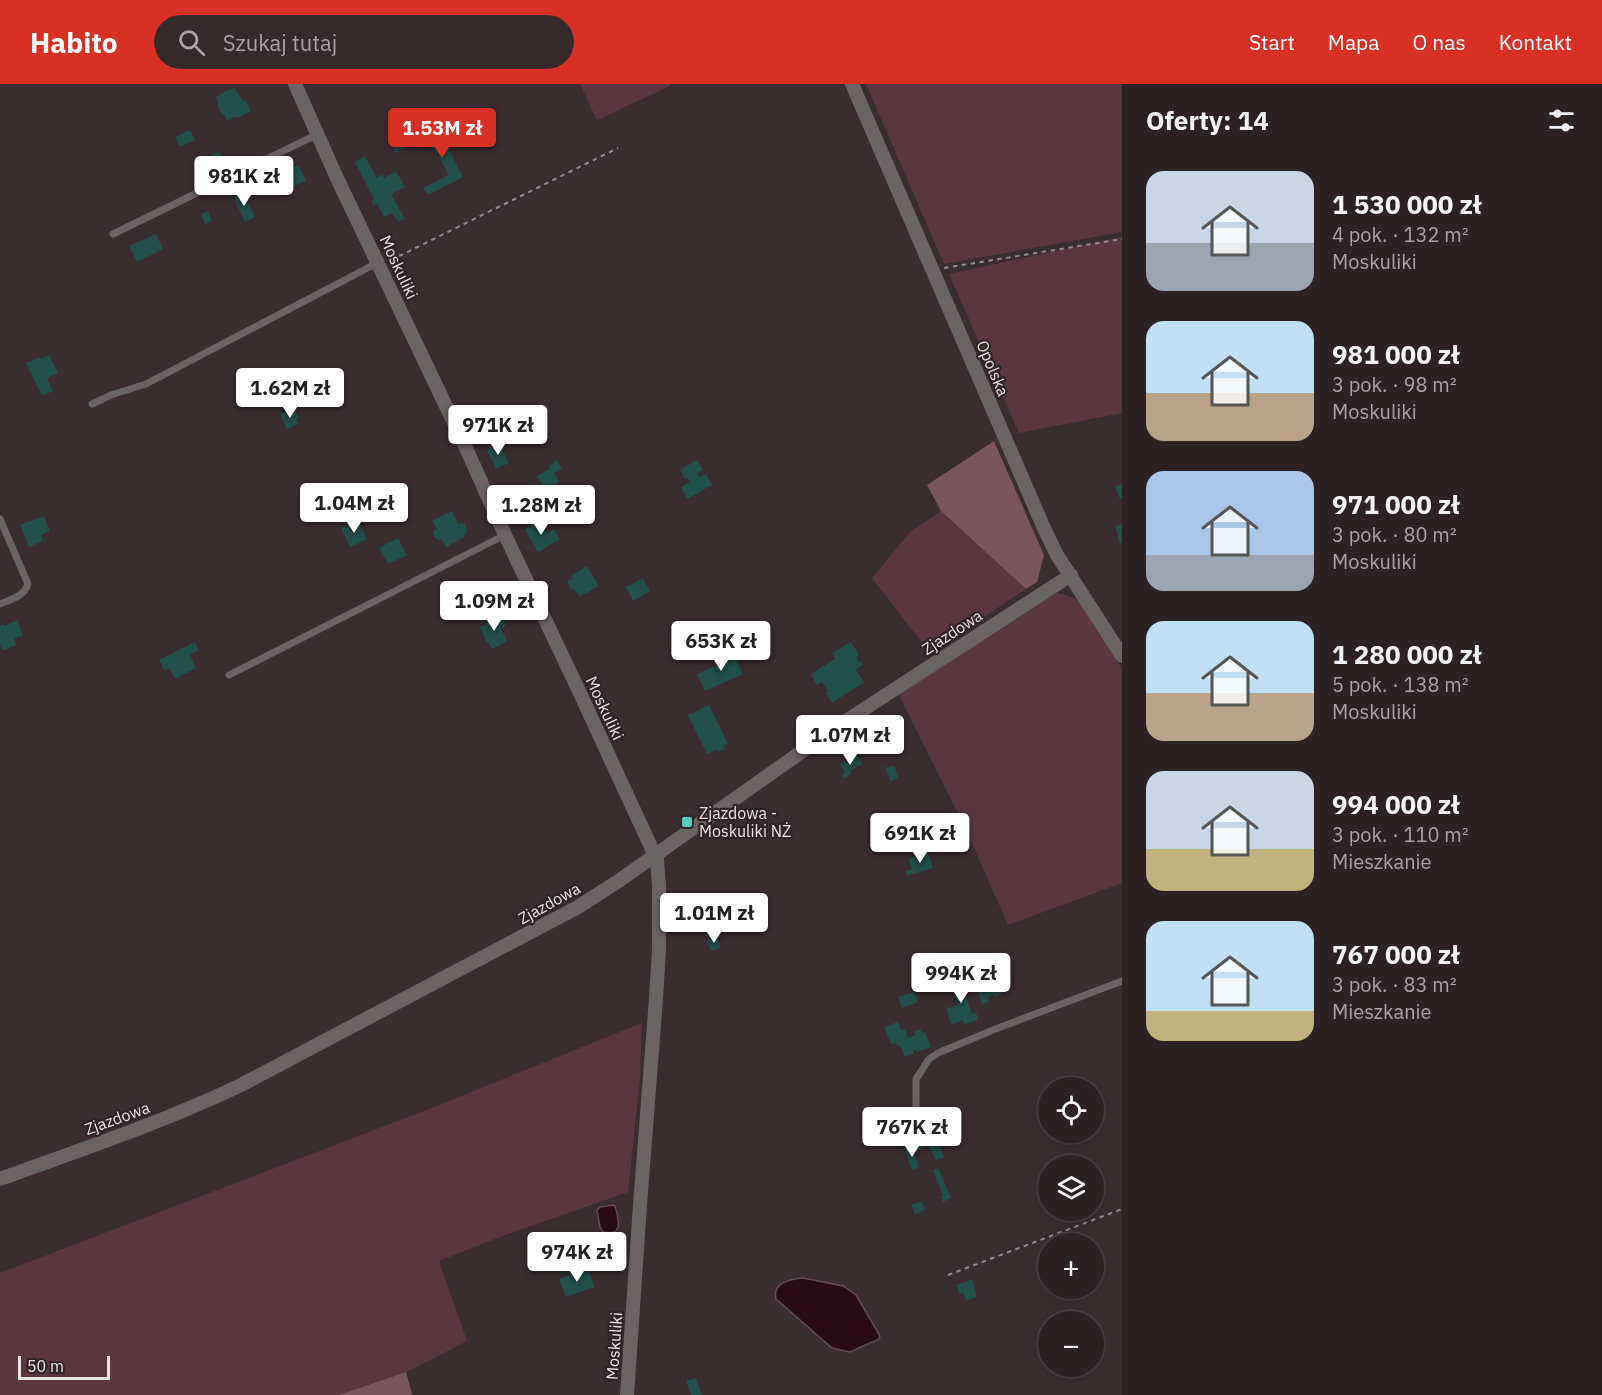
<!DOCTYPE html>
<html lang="pl">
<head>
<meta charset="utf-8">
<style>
  :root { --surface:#2c2224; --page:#342a2c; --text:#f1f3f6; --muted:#a6a4a6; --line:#483f41; --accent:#d93025 }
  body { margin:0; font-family:"IBM Plex Sans",sans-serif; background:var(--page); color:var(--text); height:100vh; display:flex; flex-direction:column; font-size:22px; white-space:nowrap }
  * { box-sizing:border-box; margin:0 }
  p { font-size:20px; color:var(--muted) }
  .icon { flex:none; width:33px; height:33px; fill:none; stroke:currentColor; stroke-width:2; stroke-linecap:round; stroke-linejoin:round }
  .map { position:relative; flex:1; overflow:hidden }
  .panel { display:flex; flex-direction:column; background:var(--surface); width:480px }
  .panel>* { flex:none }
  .buttons { position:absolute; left:1038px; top:993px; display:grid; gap:12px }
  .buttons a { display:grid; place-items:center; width:66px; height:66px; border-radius:50%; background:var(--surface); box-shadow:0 3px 15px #0003,0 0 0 2px var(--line); font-size:30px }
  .scale { position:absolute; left:18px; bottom:15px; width:92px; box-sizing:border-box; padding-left:6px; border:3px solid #ebe2e4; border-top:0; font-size:16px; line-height:21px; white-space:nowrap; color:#ebe2e4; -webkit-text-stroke:4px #302326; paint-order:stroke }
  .price { position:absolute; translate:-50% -51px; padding:0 14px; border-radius:6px; background:#fff; color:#222; font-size:20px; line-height:39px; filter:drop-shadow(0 2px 3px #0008) }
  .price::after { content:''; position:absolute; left:50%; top:36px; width:18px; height:14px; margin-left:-9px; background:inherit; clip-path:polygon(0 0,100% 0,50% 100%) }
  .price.active { background:var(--accent); color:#fff }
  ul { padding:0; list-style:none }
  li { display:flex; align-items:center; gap:18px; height:150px; padding:0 24px }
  li span { display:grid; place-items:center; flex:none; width:168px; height:120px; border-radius:18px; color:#555 }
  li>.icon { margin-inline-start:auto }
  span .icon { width:72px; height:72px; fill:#fffc; stroke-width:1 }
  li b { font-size:26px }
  h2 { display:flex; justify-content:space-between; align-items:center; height:72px; padding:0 24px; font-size:26px }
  header { display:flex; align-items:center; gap:36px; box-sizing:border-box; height:84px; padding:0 30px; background:var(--accent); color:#fff }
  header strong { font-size:28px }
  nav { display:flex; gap:33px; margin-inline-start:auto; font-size:21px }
  .search { width:420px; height:54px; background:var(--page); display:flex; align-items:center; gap:15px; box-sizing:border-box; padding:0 21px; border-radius:33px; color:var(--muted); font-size:22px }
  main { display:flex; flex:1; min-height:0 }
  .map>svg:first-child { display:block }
  .green { fill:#5a3740 }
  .forest { fill:#7a555e }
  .water { fill:#290b15; stroke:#634c53; stroke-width:1.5 }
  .building { fill:#22504a }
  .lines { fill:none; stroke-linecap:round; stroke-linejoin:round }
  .path { stroke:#958a8d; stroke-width:2; stroke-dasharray:4.5 4.5; stroke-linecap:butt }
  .service { stroke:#6b6465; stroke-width:7 }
  .minor { stroke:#6b6465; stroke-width:14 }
  .poi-dot { fill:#59cebf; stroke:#302326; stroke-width:2 }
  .labels { text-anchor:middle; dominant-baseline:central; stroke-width:4.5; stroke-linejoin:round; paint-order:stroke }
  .street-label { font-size:16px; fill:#ebe2e4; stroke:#302326 }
  .poi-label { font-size:16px; fill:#ebe2e4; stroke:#302326; text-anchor:start }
</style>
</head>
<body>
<header>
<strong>Habito</strong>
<div class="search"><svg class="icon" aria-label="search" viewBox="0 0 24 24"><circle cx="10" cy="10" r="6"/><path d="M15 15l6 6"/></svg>Szukaj tutaj</div>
<nav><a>Start</a><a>Mapa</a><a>O nas</a><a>Kontakt</a></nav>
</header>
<main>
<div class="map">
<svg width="1122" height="1311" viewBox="0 0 1122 1311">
  <rect width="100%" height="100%" fill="#3a2d30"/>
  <!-- green -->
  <g class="green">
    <polygon points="580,0 670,0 670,2 597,36"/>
    <polygon points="866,0 1122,0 1122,148 944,180"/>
    <polygon points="1122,153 1122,329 1019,349 949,190"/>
    <polygon points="941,427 1026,505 930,569 872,494 910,448"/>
    <polygon points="1055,509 1066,511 1078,516 1091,533 1122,585 1122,799 1008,841 963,739 898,609"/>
    <polygon points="642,939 640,994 628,1108 505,1151 439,1177 467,1257 406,1288 339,1311 0,1311 0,1189 429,1025"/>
  </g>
  <!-- forest -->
  <g class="forest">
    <polygon points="994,357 1044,471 1037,498 1026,505 941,427 927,401"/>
    <polygon points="406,1288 412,1310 409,1311 339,1311"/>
  </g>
  <!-- water -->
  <g class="water">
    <path d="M613,1121L615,1122C619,1136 624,1152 603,1148L600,1143L597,1126L600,1123Z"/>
    <path d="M803,1194L843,1202L856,1211L880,1252L879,1255L850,1268L832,1264L776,1215C772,1199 790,1195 803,1194Z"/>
  </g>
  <!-- building -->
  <g class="building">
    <polygon points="234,4 243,17 246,16 251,27 237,34 236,32 227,37 224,30 222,31 217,20 218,19 216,13 226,7"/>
    <polygon points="435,38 463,93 428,111 423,104 449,91 437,69 436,70 423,44"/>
    <polygon points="190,46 195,56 180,63 175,53"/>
    <polygon points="412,49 416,58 395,69 391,61"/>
    <polygon points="219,67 224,77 214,82 209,73"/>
    <polygon points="365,72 377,94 382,90 384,94 396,87 405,103 391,110 405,135 398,138 392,129 384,133 377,120 374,122 371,117 374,115 355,78"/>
    <polygon points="298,81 306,96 286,107 281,97 286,94 283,89"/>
    <polygon points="243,108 255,133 245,138 233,113"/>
    <polygon points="208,127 212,137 205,140 201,130"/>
    <polygon points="156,150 163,165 137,178 129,162"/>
    <polygon points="49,271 58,289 47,294 53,307 42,312 26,279 40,273 41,275"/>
    <polygon points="291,325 293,330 296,328 299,334 296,335 298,340 287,345 280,330"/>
    <polygon points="500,360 509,379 496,385 487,366"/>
    <polygon points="556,375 562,384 554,389 559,398 545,406 537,392 550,384 549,382 555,378 554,376"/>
    <polygon points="697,376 703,386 697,389 699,393 706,390 712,401 687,415 681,403 690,398 688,394 685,395 680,386"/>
    <polygon points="1122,400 1122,414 1120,415 1115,403"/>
    <polygon points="452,427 458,440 461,439 465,440 467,446 466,449 464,451 465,453 446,463 442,455 439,456 436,455 433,449 434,446 437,445 432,437"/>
    <polygon points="44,432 50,447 41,451 43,457 29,463 20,441"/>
    <polygon points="358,436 367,455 350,463 341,444"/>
    <polygon points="534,436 536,439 540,437 547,449 554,445 560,455 538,468 525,445 531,442 529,439"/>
    <polygon points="1122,440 1122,459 1120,459 1115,442"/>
    <polygon points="398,454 407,471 388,480 379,464"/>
    <polygon points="587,482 599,502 579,513 574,504 571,506 567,497 573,494 571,492"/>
    <polygon points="643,494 650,507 633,517 626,503"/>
    <polygon points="501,531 506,541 501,545 507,557 492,565 488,558 487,559 480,543 486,540 485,539"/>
    <polygon points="17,536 23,551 14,555 16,561 3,567 0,561 0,542 3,540 4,542"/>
    <polygon points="195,558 199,566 190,571 196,584 175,595 169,584 165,587 159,576"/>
    <polygon points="851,558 859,571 856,573 860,579 861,578 863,581 856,586 864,598 832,619 826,608 828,607 822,598 817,601 811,590 835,575 832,569"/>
    <polygon points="731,564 743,590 705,607 697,590 729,576 725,567"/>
    <polygon points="709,621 728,660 723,662 725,665 718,668 717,665 707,670 688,631"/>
    <polygon points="857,671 862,680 850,687 852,690 844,694 842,690 845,688 840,680"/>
    <polygon points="894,681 898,694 890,697 886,684"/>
    <polygon points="928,768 933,784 907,792 905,787 912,785 909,775"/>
    <polygon points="717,852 721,864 711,867 707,856"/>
    <polygon points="1008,886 1012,898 999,902 1002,910 994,913 993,911 988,913 989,918 982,920 977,905 983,903 982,897 990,895 990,890 995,890"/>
    <polygon points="963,890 966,898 962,899 972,930 976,928 978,936 964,940 963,936 951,941 946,925 958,921 950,895"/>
    <polygon points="914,908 918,918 902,924 898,913"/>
    <polygon points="898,938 901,946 905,945 908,954 916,951 914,948 920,945 922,949 925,948 931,963 917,968 916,966 913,967 914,969 905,973 900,962 898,963 896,959 891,960 884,943"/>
    <polygon points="930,1040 937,1060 940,1062 944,1073 936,1076 927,1058 922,1060 923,1064 917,1066 911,1048"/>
    <polygon points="912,1062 919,1083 912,1086 904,1065"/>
    <polygon points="938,1084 951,1114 943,1118 941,1113 943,1111 933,1086"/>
    <polygon points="922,1117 925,1126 915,1130 911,1121"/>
    <polygon points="588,1184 594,1203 566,1213 559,1195"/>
    <polygon points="972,1195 977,1213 966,1217 963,1209 959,1211 957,1201"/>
    <polygon points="696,1294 699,1303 702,1311 691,1311 686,1297"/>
  </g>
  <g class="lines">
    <!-- path -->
    <g class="path">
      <polyline points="391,176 618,64"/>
      <polyline points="944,184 1122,155"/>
      <polyline points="948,1191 1122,1125"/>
    </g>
    <!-- service -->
    <g class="service">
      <polyline points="113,150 318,50"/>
      <polyline points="92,320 111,311 146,300 379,178"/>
      <path d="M0,435L28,500C24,513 11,515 0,520"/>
      <polyline points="229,591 505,451"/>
      <polyline points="916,1032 916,995 929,975 938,969 993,946 1122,897"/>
    </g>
    <!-- minor -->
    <g class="minor">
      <polyline points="295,0 336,92 466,364 505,451 579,607 657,776 659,801 659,866 656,915 640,1121 627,1311"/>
      <polyline points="852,0 1043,442 1057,471 1122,572"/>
      <path d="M0,1095C80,1066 161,1039 239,1002L578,823L620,796L838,642L1071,491"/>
    </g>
  </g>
  <!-- markers -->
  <rect class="poi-dot" x="681" y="732" width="12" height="12" rx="3"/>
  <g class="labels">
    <!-- street labels -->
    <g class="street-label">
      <text transform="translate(399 183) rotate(65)">Moskuliki</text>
      <text transform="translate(993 284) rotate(67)">Opolska</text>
      <text transform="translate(952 548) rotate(-33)">Zjazdowa</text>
      <text transform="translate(605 624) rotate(65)">Moskuliki</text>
      <text transform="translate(549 819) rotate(-29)">Zjazdowa</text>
      <text transform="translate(117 1034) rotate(-20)">Zjazdowa</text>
      <text transform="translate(614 1262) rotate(-86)">Moskuliki</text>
    </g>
    <!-- poi labels -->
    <g class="poi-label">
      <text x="699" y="729">Zjazdowa -<tspan x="699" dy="18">Moskuliki NŻ</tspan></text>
    </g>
  </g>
</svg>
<div class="buttons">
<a><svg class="icon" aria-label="locate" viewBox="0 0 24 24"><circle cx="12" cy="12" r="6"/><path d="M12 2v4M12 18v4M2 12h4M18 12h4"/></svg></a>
<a><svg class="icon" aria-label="layers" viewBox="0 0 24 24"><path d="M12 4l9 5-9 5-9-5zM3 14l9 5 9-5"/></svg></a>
<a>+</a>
<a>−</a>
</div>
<div class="scale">50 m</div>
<b class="price active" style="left:442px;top:75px">1.53M zł</b>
<b class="price" style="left:244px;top:123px">981K zł</b>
<b class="price" style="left:290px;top:335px">1.62M zł</b>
<b class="price" style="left:498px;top:372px">971K zł</b>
<b class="price" style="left:354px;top:450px">1.04M zł</b>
<b class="price" style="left:541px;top:452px">1.28M zł</b>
<b class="price" style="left:494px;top:548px">1.09M zł</b>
<b class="price" style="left:721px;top:588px">653K zł</b>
<b class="price" style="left:850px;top:682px">1.07M zł</b>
<b class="price" style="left:920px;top:780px">691K zł</b>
<b class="price" style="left:714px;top:860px">1.01M zł</b>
<b class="price" style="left:961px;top:920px">994K zł</b>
<b class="price" style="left:912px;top:1074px">767K zł</b>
<b class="price" style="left:577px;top:1199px">974K zł</b>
</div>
<section class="panel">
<h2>Oferty: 14<svg class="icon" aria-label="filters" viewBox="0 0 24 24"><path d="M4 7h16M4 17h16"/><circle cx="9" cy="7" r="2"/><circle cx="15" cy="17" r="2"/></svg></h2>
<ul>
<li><span style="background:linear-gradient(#c9d6e8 60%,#9aa5b1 0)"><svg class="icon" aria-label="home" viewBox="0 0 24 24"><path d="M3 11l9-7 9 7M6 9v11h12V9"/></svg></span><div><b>1 530 000 zł</b><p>4 pok. · 132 m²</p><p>Moskuliki</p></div></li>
<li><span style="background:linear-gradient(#bfe0f5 60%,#b9a48a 0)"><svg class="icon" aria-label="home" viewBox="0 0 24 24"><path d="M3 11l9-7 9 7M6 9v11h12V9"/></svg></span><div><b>981 000 zł</b><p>3 pok. · 98 m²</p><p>Moskuliki</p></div></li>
<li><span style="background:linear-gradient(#a9c7e8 70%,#9aa5b1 0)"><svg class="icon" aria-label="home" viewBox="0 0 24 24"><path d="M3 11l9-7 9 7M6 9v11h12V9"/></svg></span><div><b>971 000 zł</b><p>3 pok. · 80 m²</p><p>Moskuliki</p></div></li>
<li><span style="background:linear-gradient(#bfe0f5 60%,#b9a48a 0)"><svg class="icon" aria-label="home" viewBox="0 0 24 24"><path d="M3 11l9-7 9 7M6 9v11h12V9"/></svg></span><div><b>1 280 000 zł</b><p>5 pok. · 138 m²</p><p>Moskuliki</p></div></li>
<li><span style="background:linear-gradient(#c9d6e8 65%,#c2b280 0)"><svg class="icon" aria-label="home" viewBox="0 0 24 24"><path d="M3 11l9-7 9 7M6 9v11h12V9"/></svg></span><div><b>994 000 zł</b><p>3 pok. · 110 m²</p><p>Mieszkanie</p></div></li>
<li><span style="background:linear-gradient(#bfe0f5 75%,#c2b280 0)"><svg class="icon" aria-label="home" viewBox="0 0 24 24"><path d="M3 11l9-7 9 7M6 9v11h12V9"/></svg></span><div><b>767 000 zł</b><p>3 pok. · 83 m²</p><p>Mieszkanie</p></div></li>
</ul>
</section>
</main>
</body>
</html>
